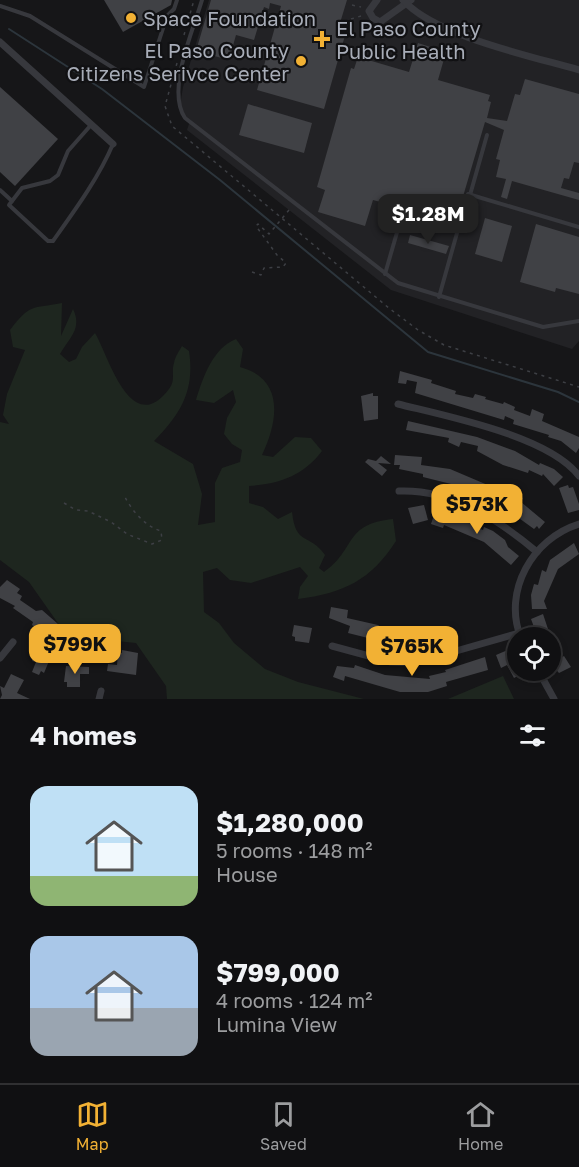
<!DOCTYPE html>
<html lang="en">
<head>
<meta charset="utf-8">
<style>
  :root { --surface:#101012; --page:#19191b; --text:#f1f3f6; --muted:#9c9d9f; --line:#303032; --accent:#f2b134 }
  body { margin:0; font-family:"Golos Text",sans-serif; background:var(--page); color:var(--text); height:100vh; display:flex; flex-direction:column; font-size:22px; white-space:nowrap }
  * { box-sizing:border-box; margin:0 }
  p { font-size:20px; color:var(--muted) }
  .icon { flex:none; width:33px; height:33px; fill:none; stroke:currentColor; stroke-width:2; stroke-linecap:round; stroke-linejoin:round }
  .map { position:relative; height:699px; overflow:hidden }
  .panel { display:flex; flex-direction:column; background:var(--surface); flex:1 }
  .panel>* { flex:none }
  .controls { position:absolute; left:507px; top:627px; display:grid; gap:12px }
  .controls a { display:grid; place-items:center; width:54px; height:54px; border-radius:50%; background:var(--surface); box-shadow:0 3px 9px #0003,0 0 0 2px var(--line); font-size:30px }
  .price { position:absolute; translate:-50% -51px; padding:0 14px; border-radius:12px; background:var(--accent); color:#111; font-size:20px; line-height:39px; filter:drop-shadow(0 2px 3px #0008) }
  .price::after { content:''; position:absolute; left:50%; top:36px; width:18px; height:14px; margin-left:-9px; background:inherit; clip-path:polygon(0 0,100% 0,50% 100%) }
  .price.current { background:#222; color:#fff }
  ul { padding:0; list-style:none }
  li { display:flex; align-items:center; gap:18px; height:150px; padding:0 30px }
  li span { display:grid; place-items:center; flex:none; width:168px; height:120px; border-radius:18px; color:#555 }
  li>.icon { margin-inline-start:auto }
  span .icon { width:72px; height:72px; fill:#fffc; stroke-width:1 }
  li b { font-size:26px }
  h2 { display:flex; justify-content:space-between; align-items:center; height:72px; padding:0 30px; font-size:26px }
  .tabs { display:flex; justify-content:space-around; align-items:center; height:84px; border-top:2px solid var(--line); background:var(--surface); font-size:16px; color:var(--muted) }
  .tabs a { display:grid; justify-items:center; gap:3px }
  .tabs .current { color:var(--accent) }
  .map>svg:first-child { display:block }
  .built { fill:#222225 }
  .green { fill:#1e261f }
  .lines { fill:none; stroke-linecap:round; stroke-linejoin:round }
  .stream { stroke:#2c353c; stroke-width:2 }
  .building { fill:#404145 }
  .path { stroke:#3d3f44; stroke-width:1.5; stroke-dasharray:3 4.5; stroke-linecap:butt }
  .service { stroke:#37383d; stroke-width:4 }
  .minor { stroke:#37383d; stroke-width:7 }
  .poi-dot { fill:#f2b134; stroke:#111113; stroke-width:2 }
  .labels { text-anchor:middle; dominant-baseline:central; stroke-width:4.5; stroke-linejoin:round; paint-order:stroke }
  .poi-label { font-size:20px; fill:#a8adb8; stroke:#111113; text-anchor:start }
</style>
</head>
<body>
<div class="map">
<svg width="579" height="699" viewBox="0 0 579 699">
  <rect width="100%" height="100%" fill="#161618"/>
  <!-- built -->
  <polygon class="built" points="209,0 579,0 579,341 572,349 391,290 187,130 189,124 180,106 183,87"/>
  <!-- green -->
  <g class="green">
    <path d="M62,303L61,336L73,309C83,329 68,339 60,354L69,362L76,359L82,347L95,333C109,357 131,439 169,389C176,380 171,372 174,363C175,357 179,351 182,346L189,351C195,390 181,414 154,441L193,464L202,494L198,525L215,522V483L222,468L240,462L242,450L232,444L224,434L227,418L236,402L233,390L214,403L196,400C203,377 213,348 236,339L243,349L240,367C285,379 278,422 262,455L273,457L295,437L311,438L322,451C303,476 279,484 249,486V503L263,507L278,519L292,512C296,547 309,532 325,555L319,568L324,572C357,549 343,524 393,519L396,541C371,580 344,593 298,599L300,587L308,576L300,567L251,583L230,580L217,568L203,572L204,612L219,623L234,643L265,669L298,682L364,699H167L166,686L136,643L67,636L29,582L0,560V422L9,424L3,415L7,394L25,350L13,347L10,330C31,303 31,309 62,303Z"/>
    <polygon points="503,676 514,699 448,699"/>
  </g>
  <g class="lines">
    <!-- stream -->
    <polyline class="stream" points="9,29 102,89 220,180 428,352 558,392 579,402"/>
  </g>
  <!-- building -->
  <g class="building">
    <polygon points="104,0 172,0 171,5 123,32"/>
    <polygon points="211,0 347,0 340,23 348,25 324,109 257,90 281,6 270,3 269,9 264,7 254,40 236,35 229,60 196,51"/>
    <polygon points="418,43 446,52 438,80 490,95 488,101 491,102 487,118 507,121 515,94 520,95 525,79 579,94 579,163 574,162 569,179 564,178 561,188 579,193 579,200 512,181 507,199 501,197 506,179 496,177 500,160 496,159 504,130 485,122 454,227 390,208 389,211 382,209 384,203 373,200 365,226 318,212 325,190 317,187 351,68 354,69 358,57 409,72"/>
    <polygon points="0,87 58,139 15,186 0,172"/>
    <polygon points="248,104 312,123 304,153 239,135"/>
    <polygon points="485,218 512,226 502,262 475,254"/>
    <polygon points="536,224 579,237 579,294 556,288 555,292 520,282"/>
    <polygon points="410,235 449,246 446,254 408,243"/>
    <polygon points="400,371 432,380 431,383 456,391 455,394 473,398 475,394 486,397 485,399 503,404 504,402 515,407 514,410 530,416 532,409 544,414 542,421 579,437 579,448 576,453 561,441 548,437 549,435 513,424 514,420 505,416 504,420 415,393 417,382 407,380 406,384 398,383"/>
    <polygon points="373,393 373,396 378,396 378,419 364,421 361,396"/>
    <polygon points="408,421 477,437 515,451 539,465 540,463 554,469 563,477 554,486 543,474 542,476 529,470 528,473 503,465 477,451 478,446 461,442 459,447 448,442 449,438 406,430"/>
    <polygon points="395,455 422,457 421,465 450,469 511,495 513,492 523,498 521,502 545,522 539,529 537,526 534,529 516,516 519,513 498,501 497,503 451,484 423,477 423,474 399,469 400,465 394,465"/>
    <polygon points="381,456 391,464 378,463 387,470 382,476 365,462 368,459 376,461"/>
    <polygon points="568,485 569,488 573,487 579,504 579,510 568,513 559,488"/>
    <polygon points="424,505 428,520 413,524 408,508"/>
    <polygon points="436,509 443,512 442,516 451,519 453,514 459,516 458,518 475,522 473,526 483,530 484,527 493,531 505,540 508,547 519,556 511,565 484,542 444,525 443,528 431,524"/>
    <polygon points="574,543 579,554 558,569 544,601 547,609 532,609 531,595 534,584 538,585 542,570 546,572 550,560"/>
    <polygon points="7,580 20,589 17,593 22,596 20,600 36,611 42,610 58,624 54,629 62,632 59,640 45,635 32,625 33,622 13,608 15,606 0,598 0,587"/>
    <polygon points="331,607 348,610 347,618 378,625 390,633 403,635 404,631 409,632 408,637 426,634 425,630 439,627 442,639 436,641 437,644 411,650 375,643 376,640 348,633 350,626 329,618"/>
    <polygon points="543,614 548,629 552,638 538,638 531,619"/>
    <polygon points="294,625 312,628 309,643 295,641 295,637 292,636"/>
    <polygon points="550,638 561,658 564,656 571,667 559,673 550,663"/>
    <polygon points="38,644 52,654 44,673 41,671 39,675 32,672 36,662 32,661"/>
    <polygon points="512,648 518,661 518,670 529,670 514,678 507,665 501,668 496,655"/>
    <polygon points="122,650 138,653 136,675 107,671 108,664 117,665 118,652 122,653"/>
    <polygon points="485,657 488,670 446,682 447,686 428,692 400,692 345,676 344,681 333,677 337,666 354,668 355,665 385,675 430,679 429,676 446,672 445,670"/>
    <polygon points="66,666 89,667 89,674 80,674 80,687 67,687 67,682 64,682"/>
    <polygon points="11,674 24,680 17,693 30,699 0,699 2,695 0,686 4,688"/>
  </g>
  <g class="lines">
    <!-- path -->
    <g class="path">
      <polyline points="352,5 361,7"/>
      <polyline points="351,19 361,16"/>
      <polyline points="184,35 194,0"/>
      <polyline points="177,63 165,106 172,126 390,309 418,330 444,345 579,387"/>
      <polyline points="252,272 261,275 264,268 283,267 286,263 277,255 256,226 258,224 269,234 289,210"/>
      <path d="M64,503L76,510L88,511L111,522L127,534L152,544L162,540L161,531C146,527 132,511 125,497"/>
    </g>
    <!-- service -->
    <g class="service">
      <path d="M202,0C193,31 166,90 185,118L398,283L543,327L579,321"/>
      <polyline points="0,6 30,16 144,87 167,16 174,9 177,0"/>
      <path d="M91,125L68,151L58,175L50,181L22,188L9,205L48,241H53C75,210 98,179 113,144"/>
      <polyline points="0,190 12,201"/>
      <polyline points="470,195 487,135"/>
      <polyline points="385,274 398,229"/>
      <polyline points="439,297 468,194 579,227"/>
    </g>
    <!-- minor -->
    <g class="minor">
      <polyline points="377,0 369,11 373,18 380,22 411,0"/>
      <path d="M403,0C435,36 531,56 579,70"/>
      <polyline points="0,42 113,144"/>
      <path d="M398,404C446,416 549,436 579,476"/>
      <path d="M399,491C452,489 498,519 537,552"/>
      <path d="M521,638C502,591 533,538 579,524"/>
      <polyline points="332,646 391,662 414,663 519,633"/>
      <polyline points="0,658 13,642"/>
      <polyline points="538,670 554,699"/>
      <polyline points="99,699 101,691"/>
    </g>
  </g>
  <!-- markers -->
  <g class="poi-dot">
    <circle cx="131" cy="18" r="6"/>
    <path d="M319 30h6v6h6v6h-6v6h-6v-6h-6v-6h6z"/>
    <circle cx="301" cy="61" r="6"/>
  </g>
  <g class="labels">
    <!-- poi labels -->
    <g class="poi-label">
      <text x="143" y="18">Space Foundation</text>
      <text x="336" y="28">El Paso County<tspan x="336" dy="23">Public Health</tspan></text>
      <text x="289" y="50" text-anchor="end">El Paso County<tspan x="289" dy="23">Citizens Serivce Center</tspan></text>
    </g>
  </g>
</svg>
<div class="controls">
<a><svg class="icon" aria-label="locate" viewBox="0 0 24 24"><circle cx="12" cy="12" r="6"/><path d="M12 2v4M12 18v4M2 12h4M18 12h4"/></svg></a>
</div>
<b class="price current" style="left:428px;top:245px">$1.28M</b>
<b class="price" style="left:477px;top:535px">$573K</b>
<b class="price" style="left:75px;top:675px">$799K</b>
<b class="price" style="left:412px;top:677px">$765K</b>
</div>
<section class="panel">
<h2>4 homes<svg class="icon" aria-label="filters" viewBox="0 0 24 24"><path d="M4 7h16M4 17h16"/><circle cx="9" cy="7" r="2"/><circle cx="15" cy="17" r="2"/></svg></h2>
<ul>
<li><span style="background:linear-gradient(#bfe0f5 75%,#8fb573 0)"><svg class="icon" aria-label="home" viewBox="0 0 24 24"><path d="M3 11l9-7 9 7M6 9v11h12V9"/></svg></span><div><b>$1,280,000</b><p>5 rooms · 148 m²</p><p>House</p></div></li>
<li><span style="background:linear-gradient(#a9c7e8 60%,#9aa5b1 0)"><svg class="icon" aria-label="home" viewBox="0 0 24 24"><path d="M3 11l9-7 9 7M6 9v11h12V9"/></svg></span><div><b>$799,000</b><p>4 rooms · 124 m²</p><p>Lumina View</p></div></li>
</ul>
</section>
<nav class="tabs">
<a class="current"><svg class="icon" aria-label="map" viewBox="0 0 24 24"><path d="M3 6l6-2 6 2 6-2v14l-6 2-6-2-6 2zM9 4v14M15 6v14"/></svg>Map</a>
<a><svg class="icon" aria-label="saved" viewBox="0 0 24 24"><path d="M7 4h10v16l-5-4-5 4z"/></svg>Saved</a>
<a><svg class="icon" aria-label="home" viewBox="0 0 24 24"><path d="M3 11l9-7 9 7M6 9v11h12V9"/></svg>Home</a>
</nav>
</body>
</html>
